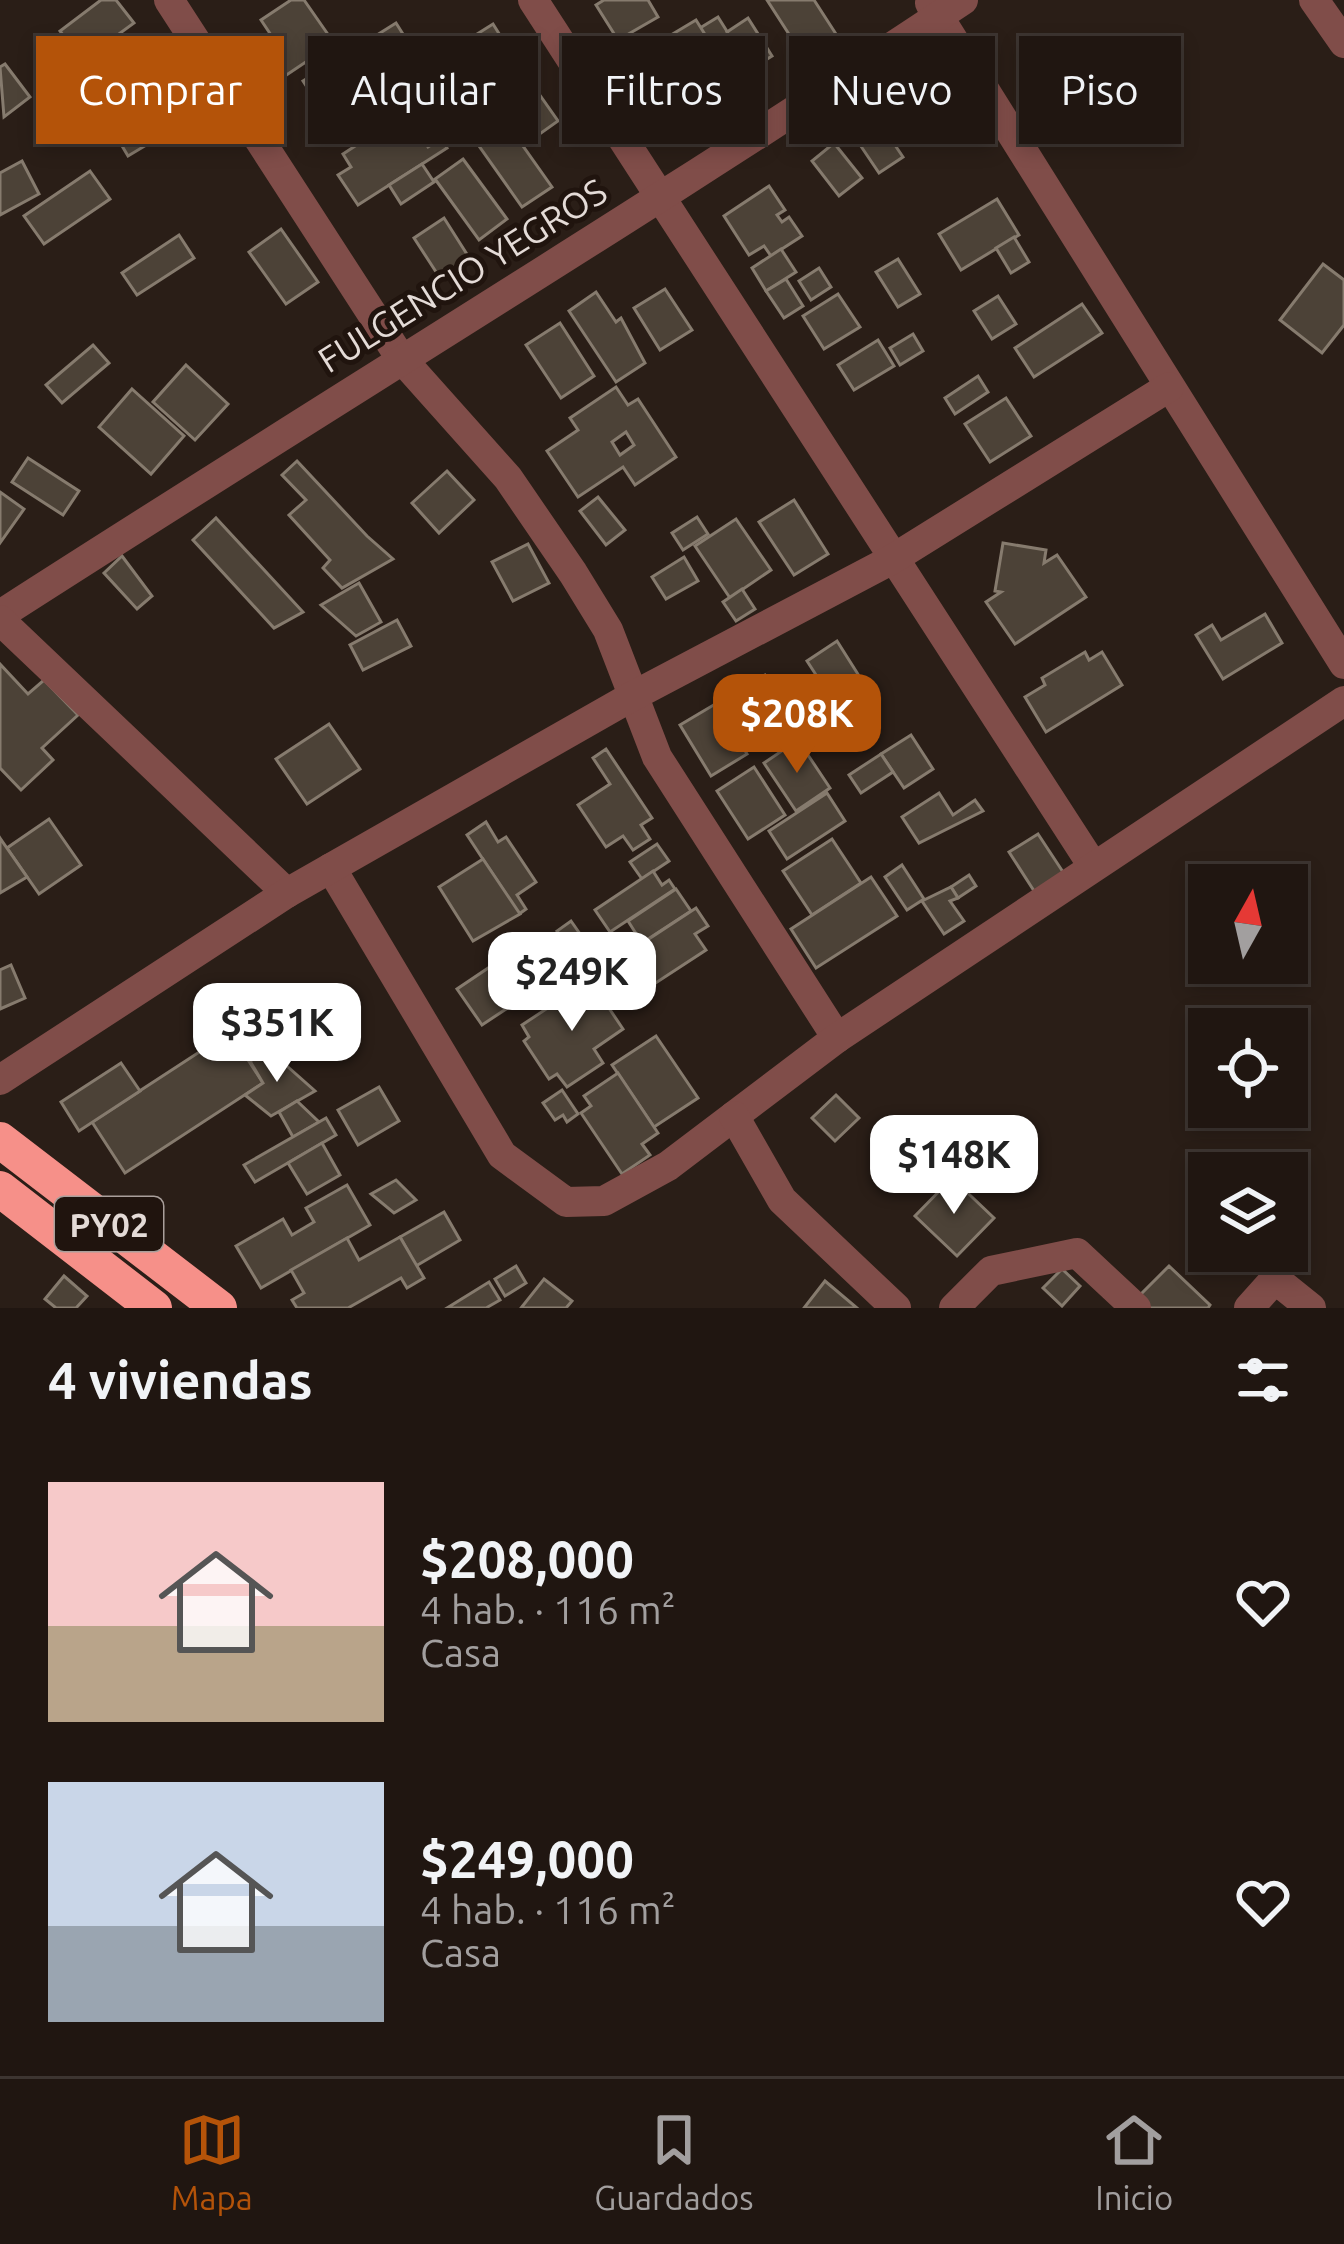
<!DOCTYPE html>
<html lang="es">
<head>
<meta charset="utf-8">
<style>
  :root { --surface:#201611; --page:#281f1a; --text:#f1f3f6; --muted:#a29f9f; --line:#3d3531; --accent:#b45309 }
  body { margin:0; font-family:Ubuntu,sans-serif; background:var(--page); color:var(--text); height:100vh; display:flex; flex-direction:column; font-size:45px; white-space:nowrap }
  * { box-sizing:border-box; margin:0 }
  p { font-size:39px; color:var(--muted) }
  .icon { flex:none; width:66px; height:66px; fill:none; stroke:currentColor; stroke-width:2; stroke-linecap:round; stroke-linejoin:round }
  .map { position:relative; height:1308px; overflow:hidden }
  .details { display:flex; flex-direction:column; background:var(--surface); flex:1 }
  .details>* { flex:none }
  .guide { position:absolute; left:36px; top:36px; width:1272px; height:108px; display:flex; gap:24px }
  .needle { width:78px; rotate:8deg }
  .tools { position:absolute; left:1188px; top:864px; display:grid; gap:24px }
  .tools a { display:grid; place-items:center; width:120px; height:120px; border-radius:0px; background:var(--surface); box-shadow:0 6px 18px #0003,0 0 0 3px var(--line); font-size:60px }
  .price { position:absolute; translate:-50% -102px; padding:0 27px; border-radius:24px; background:#fff; color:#222; font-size:39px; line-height:78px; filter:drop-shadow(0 3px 6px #0008) }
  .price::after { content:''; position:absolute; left:50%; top:72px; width:36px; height:27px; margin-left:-18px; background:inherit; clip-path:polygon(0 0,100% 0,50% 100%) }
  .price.active { background:var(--accent); color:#fff }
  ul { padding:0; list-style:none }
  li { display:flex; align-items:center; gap:36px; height:300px; padding:0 48px }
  li span { display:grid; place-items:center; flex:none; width:336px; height:240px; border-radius:0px; color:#555 }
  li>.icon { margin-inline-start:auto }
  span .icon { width:144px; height:144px; fill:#fffc; stroke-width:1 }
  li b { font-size:51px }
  h2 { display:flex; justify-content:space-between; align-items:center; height:144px; padding:0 48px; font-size:51px }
  .tag { padding:0 42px; border-radius:0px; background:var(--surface); box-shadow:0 6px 18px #0003,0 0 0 3px var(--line); font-size:42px; line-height:108px }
  .tag.active { background:var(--accent); color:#fff }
  .tab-bar { display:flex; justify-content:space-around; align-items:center; height:168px; border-top:3px solid var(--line); background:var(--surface); font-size:33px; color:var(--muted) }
  .tab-bar a { display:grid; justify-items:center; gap:6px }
  .tab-bar .active { color:var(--accent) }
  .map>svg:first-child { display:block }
  .building { fill:#4c4237; stroke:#867b6e; stroke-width:3; fill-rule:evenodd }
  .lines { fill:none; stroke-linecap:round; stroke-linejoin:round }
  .minor { stroke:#804d49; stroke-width:30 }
  .highway { stroke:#f69089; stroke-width:36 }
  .labels { text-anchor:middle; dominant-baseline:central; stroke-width:10; stroke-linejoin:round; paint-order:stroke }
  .shield { fill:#20140e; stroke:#a99f9b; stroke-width:3 }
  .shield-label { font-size:33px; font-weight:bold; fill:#e4dbd7 }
  .street-label { font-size:36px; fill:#e4dbd7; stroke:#20140e }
</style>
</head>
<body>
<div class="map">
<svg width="1344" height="1308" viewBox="0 0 1344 1308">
  <rect width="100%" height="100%" fill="#2a1e17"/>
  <!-- building -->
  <g class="building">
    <polygon points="101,0 116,0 134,23 82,61 60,31"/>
    <polygon points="291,0 304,0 334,43 285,76 267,50 277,44 261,20"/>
    <polygon points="604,0 648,0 658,17 618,40 596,5"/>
    <polygon points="767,0 814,0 836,34 803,56"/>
    <polygon points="718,17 745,60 728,71 700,28"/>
    <polygon points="748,18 772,56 751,69 727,32"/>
    <polygon points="696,20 729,73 701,91 666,38"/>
    <polygon points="396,23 408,42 381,59 369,40"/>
    <polygon points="493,24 508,48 473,70 458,46"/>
    <polygon points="518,47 539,79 488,112 467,79"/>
    <polygon points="345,55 357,74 316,101 303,81"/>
    <polygon points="5,64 30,97 4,117 0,67"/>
    <polygon points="742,73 762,110 727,130 707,93"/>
    <polygon points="156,90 178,126 128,156 106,119"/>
    <polygon points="537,91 558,121 527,143 506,113"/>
    <polygon points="419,106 427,119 411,129 403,116"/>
    <polygon points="874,114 903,157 879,173 850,130"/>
    <polygon points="501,115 552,187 522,207 472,136"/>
    <polygon points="395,120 409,142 420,135 428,147 441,139 447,148 358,205 338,175 351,167 343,154"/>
    <polygon points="834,143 862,178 839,196 812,161"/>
    <polygon points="463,159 507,219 479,240 435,179"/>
    <polygon points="22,161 39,194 0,215 0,173"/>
    <polygon points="422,164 434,182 401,204 389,185"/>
    <polygon points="90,171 110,199 44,244 24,216"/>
    <polygon points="769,186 785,210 777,215 782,222 789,217 802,236 771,256 764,246 749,255 724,216"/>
    <polygon points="997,199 1019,235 961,270 939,234"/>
    <polygon points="444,218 470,259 440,278 414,238"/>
    <polygon points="281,229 318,282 286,304 249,252"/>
    <polygon points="179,235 194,258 137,295 122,273"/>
    <polygon points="1014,237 1029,262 1011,273 996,248"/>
    <polygon points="781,249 796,272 766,291 752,268"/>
    <polygon points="898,259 920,294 898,307 876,272"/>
    <polygon points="1323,264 1344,280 1344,325 1322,353 1280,320"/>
    <polygon points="819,268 831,287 811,300 799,281"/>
    <polygon points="786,279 803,306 784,318 766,291"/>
    <polygon points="665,289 692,330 660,350 634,308"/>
    <polygon points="596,292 616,322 621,318 645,363 616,382 569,311"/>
    <polygon points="838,294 860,327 824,349 803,316"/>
    <polygon points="998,296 1016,324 992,339 974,311"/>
    <polygon points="1082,304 1102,333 1034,377 1015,348"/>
    <polygon points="560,323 594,376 561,398 526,345"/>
    <polygon points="913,334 923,351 900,365 890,348"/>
    <polygon points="878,340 894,366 854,390 838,365"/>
    <polygon points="93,345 109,363 62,403 46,385"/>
    <polygon points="186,365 228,404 195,440 153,402"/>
    <polygon points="978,376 988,392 955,414 945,398"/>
    <path d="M616,387L628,405L638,399L676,457L635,485L623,467L578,497L547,451L578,430L570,418ZM626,432L634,445L620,455L612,442Z"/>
    <polygon points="132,389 184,436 151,474 99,427"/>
    <polygon points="1006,398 1031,436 990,462 965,424"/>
    <polygon points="28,458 79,491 63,515 12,482"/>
    <polygon points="297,461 367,536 393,559 342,588 323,568 330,560 289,515 306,500 282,475"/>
    <polygon points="447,471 474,500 439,533 412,503"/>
    <polygon points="0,492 24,509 0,543"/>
    <polygon points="598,497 625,530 606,545 580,511"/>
    <polygon points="794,500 828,554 794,575 759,522"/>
    <polygon points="697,517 708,534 683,550 672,533"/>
    <polygon points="216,518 303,612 274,628 193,540"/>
    <polygon points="736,519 771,570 730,598 695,546"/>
    <polygon points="1003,543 1046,550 1044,563 1057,555 1086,597 1015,644 986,602 1001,592 995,591"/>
    <polygon points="528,544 549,583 513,601 492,562"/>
    <polygon points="122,556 152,596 137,609 104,573"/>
    <polygon points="684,557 698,581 666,599 652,577"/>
    <polygon points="359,583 381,622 356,636 321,605"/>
    <polygon points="742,589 755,609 736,621 723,602"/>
    <polygon points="1265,614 1282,643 1223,679 1196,635 1212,625 1221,640"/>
    <polygon points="397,620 411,646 363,670 350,645"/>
    <polygon points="837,641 861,679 831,698 807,661"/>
    <polygon points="1085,652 1089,660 1102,652 1122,685 1046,732 1025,697 1045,685 1042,678"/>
    <polygon points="0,664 28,694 44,680 78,715 42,748 53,760 21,790 0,768"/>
    <polygon points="765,675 796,726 759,748 728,697"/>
    <polygon points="717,703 747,754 711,776 680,725"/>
    <polygon points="329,724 360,769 307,804 276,759"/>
    <polygon points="911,735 933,769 904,788 881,754"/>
    <polygon points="798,740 830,788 796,811 764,763"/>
    <polygon points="606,749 652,818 641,825 650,839 633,850 623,836 606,847 578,805 610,784 593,758"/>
    <polygon points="881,754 893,772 861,793 849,775"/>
    <polygon points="754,767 785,815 748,839 717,791"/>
    <polygon points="827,793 845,821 787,859 769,831"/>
    <polygon points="939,793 953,815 975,800 983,811 919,843 902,817"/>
    <polygon points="49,819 81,865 39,894 7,848"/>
    <polygon points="486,822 498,842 506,837 536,882 517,895 526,909 519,914 467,835"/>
    <polygon points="1038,834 1065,875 1036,894 1009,852"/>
    <polygon points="0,838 27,877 0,893"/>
    <polygon points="832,839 861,883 812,915 783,871"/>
    <polygon points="657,844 669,861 642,879 630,862"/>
    <polygon points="483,859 520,914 473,941 439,887"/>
    <polygon points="902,865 924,899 907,910 885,877"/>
    <polygon points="653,871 662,885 669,880 675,889 610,932 595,910"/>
    <polygon points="969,875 976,886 958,898 951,887"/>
    <polygon points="871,877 897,916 816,968 791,929"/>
    <polygon points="951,887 958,898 950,901 964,921 944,934 922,901"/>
    <polygon points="676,889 691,911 642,943 628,921"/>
    <polygon points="696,908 708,926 695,934 706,950 651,986 629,952"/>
    <polygon points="571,921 587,944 573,954 557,931"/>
    <polygon points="595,939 613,965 590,980 573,954"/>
    <polygon points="524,944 535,961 513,975 527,995 482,1025 457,989"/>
    <polygon points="11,965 25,998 0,1009 0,970"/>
    <polygon points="608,968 620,985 602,997 590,980"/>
    <polygon points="590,980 623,1029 594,1049 603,1063 567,1087 557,1074 549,1079 524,1041 529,1037 522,1025"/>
    <polygon points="230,1032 263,1083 125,1173 92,1122"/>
    <polygon points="656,1036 698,1098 654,1127 612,1065"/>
    <polygon points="270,1051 315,1091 271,1116 245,1095 263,1083 250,1061"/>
    <polygon points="121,1063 140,1091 79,1131 61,1102"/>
    <polygon points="618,1073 658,1133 642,1144 650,1155 622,1174 581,1113 591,1106 584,1096"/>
    <polygon points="379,1087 399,1121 358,1145 338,1110"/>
    <polygon points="562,1090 578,1114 567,1122 563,1115 555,1120 543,1103"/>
    <polygon points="836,1095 859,1118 835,1141 812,1118"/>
    <polygon points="297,1101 319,1122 293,1137 279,1112"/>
    <polygon points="326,1118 336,1135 255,1182 244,1165"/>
    <polygon points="322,1143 340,1175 307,1194 288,1163"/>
    <polygon points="952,1178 994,1218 957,1256 915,1216"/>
    <polygon points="396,1180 416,1200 394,1213 371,1194"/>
    <polygon points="347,1185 370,1225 261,1288 236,1246 283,1219 292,1235 314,1222 306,1208"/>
    <polygon points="444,1212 460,1240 416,1266 400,1237"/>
    <polygon points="400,1237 424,1278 407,1288 401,1278 348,1308 297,1308 292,1300 304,1293 291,1270 347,1238 359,1260"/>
    <polygon points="516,1266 526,1283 505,1296 495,1279"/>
    <polygon points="1169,1266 1210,1305 1208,1308 1149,1308 1138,1297"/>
    <polygon points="1062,1269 1080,1286 1062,1306 1043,1288"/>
    <polygon points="64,1276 87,1296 76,1308 56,1308 45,1299"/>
    <polygon points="544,1279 572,1301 566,1308 521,1308"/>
    <polygon points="825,1281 857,1308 804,1308"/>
    <polygon points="489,1282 500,1300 486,1308 447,1308"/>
  </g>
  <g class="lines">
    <!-- minor -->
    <g class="minor">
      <polyline points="169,0 400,357 508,478 573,573 608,630 657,757 837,1038"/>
      <polyline points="533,0 1093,866"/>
      <polyline points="1314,0 1344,43"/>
      <polyline points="930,3 1344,664"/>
      <path d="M0,615C320,409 646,211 963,0"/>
      <polyline points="0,620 287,893"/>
      <polyline points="331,868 502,1155 566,1202 604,1201 668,1166 837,1038 1344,701"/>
      <polyline points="0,1080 287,893 631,697 891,560 1169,387"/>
      <polyline points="734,1116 782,1200 896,1308"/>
      <polyline points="954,1308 991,1271 1077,1253 1136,1308"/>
      <polyline points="1249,1308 1275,1279 1311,1308"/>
    </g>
    <!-- highway -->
    <g class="highway">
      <polyline points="0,1140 219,1308"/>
      <polyline points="0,1189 154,1308"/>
    </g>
  </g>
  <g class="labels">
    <!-- shield labels -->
    <rect class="shield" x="55" y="1197" width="108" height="54" rx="9"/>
    <g class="shield-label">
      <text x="109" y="1224">PY02</text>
    </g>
    <!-- street labels -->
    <g class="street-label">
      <text transform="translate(462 275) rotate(-32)">FULGENCIO YEGROS</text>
    </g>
  </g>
</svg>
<div class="tools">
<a><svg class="needle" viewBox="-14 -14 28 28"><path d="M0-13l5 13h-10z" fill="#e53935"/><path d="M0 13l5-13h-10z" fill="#a29f9f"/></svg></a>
<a><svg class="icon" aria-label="locate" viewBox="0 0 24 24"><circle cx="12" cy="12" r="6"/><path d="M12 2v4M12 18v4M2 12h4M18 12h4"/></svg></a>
<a><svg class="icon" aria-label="layers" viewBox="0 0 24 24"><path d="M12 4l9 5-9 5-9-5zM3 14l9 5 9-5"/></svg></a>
</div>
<b class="price active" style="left:797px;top:776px">$208K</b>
<b class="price" style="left:572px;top:1034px">$249K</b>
<b class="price" style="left:277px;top:1085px">$351K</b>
<b class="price" style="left:954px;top:1217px">$148K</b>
<div class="guide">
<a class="tag active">Comprar</a>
<a class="tag">Alquilar</a>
<a class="tag">Filtros</a>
<a class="tag">Nuevo</a>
<a class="tag">Piso</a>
</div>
</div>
<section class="details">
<h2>4 viviendas<svg class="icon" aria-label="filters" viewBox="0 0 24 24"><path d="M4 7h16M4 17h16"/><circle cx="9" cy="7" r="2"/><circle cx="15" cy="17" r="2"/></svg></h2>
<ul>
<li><span style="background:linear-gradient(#f6c9c9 60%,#b9a48a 0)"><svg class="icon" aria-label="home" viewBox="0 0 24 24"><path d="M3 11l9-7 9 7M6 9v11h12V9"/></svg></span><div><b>$208,000</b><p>4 hab. · 116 m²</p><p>Casa</p></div><svg class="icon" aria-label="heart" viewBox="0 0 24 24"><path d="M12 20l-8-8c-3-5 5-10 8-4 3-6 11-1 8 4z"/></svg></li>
<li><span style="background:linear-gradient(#c9d6e8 60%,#9aa5b1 0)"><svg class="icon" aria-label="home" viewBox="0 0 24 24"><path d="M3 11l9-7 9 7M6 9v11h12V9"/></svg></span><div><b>$249,000</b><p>4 hab. · 116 m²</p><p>Casa</p></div><svg class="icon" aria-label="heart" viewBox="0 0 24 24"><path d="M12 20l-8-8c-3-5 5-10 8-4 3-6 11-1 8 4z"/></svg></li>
</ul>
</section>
<nav class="tab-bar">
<a class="active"><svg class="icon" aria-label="map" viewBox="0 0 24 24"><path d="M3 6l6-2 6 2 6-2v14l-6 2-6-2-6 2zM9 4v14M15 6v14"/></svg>Mapa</a>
<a><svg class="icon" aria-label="saved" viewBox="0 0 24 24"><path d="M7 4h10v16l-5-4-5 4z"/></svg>Guardados</a>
<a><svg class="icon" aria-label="home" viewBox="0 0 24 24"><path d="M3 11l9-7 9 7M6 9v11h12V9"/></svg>Inicio</a>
</nav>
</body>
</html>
